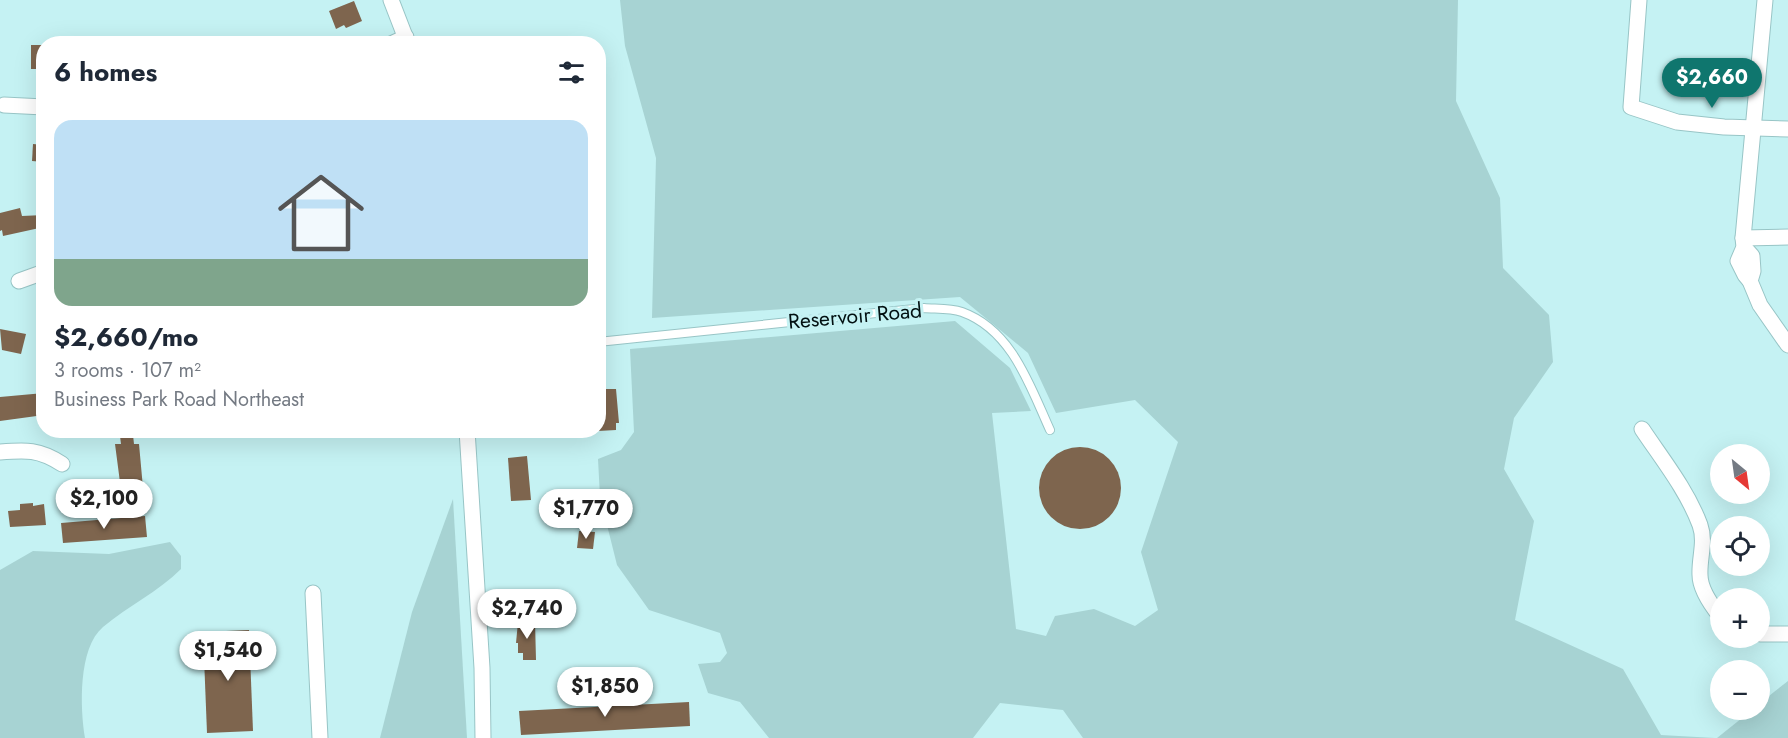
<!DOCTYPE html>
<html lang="en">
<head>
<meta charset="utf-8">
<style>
  :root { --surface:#fff; --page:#f2f2f3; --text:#1f2937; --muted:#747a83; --accent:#0f766e }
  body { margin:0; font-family:Jost,sans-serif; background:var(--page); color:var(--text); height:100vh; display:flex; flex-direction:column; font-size:22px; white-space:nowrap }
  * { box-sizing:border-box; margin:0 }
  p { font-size:20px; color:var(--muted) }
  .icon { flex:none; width:33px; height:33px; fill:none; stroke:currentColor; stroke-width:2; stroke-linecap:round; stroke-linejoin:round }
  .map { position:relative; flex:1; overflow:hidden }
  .details { position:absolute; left:36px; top:36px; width:570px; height:402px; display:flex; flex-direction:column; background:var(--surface); border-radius:24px; box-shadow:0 6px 24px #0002 }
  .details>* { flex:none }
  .needle { width:39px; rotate:151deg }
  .controls { position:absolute; left:1710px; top:444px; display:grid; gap:12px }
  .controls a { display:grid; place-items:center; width:60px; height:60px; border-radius:50%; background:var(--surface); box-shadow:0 6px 24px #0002; font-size:30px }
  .price { position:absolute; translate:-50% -51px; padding:0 14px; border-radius:21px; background:#fff; color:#222; font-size:20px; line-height:39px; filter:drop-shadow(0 2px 3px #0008) }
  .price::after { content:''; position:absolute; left:50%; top:36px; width:18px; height:14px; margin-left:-9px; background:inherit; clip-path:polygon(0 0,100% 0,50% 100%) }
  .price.current { background:var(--accent); color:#fff }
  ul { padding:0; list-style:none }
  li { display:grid; align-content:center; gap:12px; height:318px; padding:0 18px }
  li span { display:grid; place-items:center; height:186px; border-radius:18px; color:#555 }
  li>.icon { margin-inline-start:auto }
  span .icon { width:108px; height:108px; fill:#fffc; stroke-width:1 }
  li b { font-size:26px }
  h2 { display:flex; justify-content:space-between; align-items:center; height:72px; padding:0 18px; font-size:26px }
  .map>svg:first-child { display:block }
  .green { fill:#a7d3d3 }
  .building { fill:#7e654e }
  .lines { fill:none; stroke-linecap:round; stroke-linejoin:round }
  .service-casing { stroke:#98c5c6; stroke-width:10 }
  .minor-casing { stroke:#98c5c6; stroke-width:17 }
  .service { stroke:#fff; stroke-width:8 }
  .minor { stroke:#fff; stroke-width:15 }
  .labels { text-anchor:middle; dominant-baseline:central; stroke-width:6; stroke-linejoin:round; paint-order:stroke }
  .street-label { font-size:21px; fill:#021011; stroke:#c5f2f3 }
</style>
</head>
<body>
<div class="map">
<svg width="1788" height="738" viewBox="0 0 1788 738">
  <rect width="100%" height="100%" fill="#c5f2f3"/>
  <!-- green -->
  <g class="green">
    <polygon points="620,0 1458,0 1456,101 1500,198 1503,268 1549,315 1553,362 1514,418 1504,469 1534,521 1515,620 1623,669 1661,735 1715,738 1083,738 1063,710 1000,703 973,738 769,738 740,702 708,693 698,664 720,662 727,653 720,633 649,610 617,565 600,497 598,459 621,450 634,432 630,349 955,321 1010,368 1031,411 992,413 1016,629 1046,636 1055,616 1094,609 1135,626 1158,610 1141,552 1178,442 1135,400 1056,413 1028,353 960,297 652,318 656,158 625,46"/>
    <polygon points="453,499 467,738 380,738 412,612"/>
    <path d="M170,542L181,556V569C158,592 128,606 103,627C78,648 80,708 85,738H0V570L33,551L109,554Z"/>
    <polygon points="1788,681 1788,738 1717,738 1752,710 1760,710 1760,703"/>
  </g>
  <!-- building -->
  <g class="building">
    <polygon points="354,1 362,21 346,28 344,25 336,29 329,11"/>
    <rect x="31" y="45" width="13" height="24"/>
    <polygon points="33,144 44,145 44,162 32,161"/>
    <polygon points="20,208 22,216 44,215 44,227 3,236 2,230 0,231 0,213"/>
    <polygon points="0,329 26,334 21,354 2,350"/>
    <polygon points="598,389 616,389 619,423 616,423 616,430 598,431"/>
    <polygon points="44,393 44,415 0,421 0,397"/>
    <polygon points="133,435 134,444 139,444 143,488 121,490 115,444 121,444 120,436"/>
    <circle cx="1080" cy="488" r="41"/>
    <polygon points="527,456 531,500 511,501 508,458"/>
    <polygon points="33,503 33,506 44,504 46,525 10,527 8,511 20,510 20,504"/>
    <polygon points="145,516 147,537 63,543 61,523"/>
    <polygon points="579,531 595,532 593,549 577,548"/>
    <polygon points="535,621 536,660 523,660 523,653 518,653 518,643 516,643 518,622"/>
    <polygon points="249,630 253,731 207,733 203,632"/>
    <polygon points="689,702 690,726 521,735 519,711"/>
  </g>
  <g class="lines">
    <!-- service casing -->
    <g class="service-casing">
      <path id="service" d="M598,342L924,308C936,309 950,308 962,312C1012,330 1030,386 1050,430"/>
    </g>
    <!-- minor casing -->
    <g class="minor-casing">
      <g id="minor">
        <polyline points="391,0 408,44"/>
        <polyline points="1639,0 1631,107 1677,122 1724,127 1788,129"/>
        <polyline points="1765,0 1743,238 1744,247 1738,261 1745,275 1750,281 1760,305 1788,345"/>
        <polyline points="391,44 406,37"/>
        <polyline points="4,105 44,107"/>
        <polyline points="1743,238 1788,237"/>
        <polyline points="1744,247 1752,256 1753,271 1750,281"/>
        <polyline points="19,281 44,272"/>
        <path d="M1642,429C1662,459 1687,490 1700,525C1706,542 1699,558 1700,575C1700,590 1712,606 1720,616"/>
        <polyline points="467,430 482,668 483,738"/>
        <path d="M0,452C26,450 39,449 62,464"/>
        <polyline points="313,593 320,738"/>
        <polyline points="1760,634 1788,634"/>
      </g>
    </g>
    <!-- service -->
    <use href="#service" class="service"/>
    <!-- minor -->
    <use href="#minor" class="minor"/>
  </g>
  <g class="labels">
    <!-- street labels -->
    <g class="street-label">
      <text transform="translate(855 316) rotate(-5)">Reservoir Road</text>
    </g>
  </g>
</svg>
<div class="controls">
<a><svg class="needle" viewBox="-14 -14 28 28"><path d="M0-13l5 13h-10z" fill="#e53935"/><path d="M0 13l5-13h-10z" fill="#747a83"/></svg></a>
<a><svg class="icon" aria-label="locate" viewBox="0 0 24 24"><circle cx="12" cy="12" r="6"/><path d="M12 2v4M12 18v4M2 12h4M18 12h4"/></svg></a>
<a>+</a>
<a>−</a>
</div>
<b class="price current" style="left:1712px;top:109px">$2,660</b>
<b class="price" style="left:104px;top:530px">$2,100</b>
<b class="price" style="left:586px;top:540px">$1,770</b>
<b class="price" style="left:527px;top:640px">$2,740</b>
<b class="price" style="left:228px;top:682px">$1,540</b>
<b class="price" style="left:605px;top:718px">$1,850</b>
<section class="details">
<h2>6 homes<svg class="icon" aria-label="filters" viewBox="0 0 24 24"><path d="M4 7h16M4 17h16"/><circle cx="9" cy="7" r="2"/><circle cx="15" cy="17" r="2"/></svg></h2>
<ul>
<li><span style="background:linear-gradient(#bfe0f5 75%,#7fa58c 0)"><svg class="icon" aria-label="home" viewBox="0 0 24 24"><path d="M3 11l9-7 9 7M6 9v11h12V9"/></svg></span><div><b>$2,660/mo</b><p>3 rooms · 107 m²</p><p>Business Park Road Northeast</p></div></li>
</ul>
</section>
</div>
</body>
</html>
